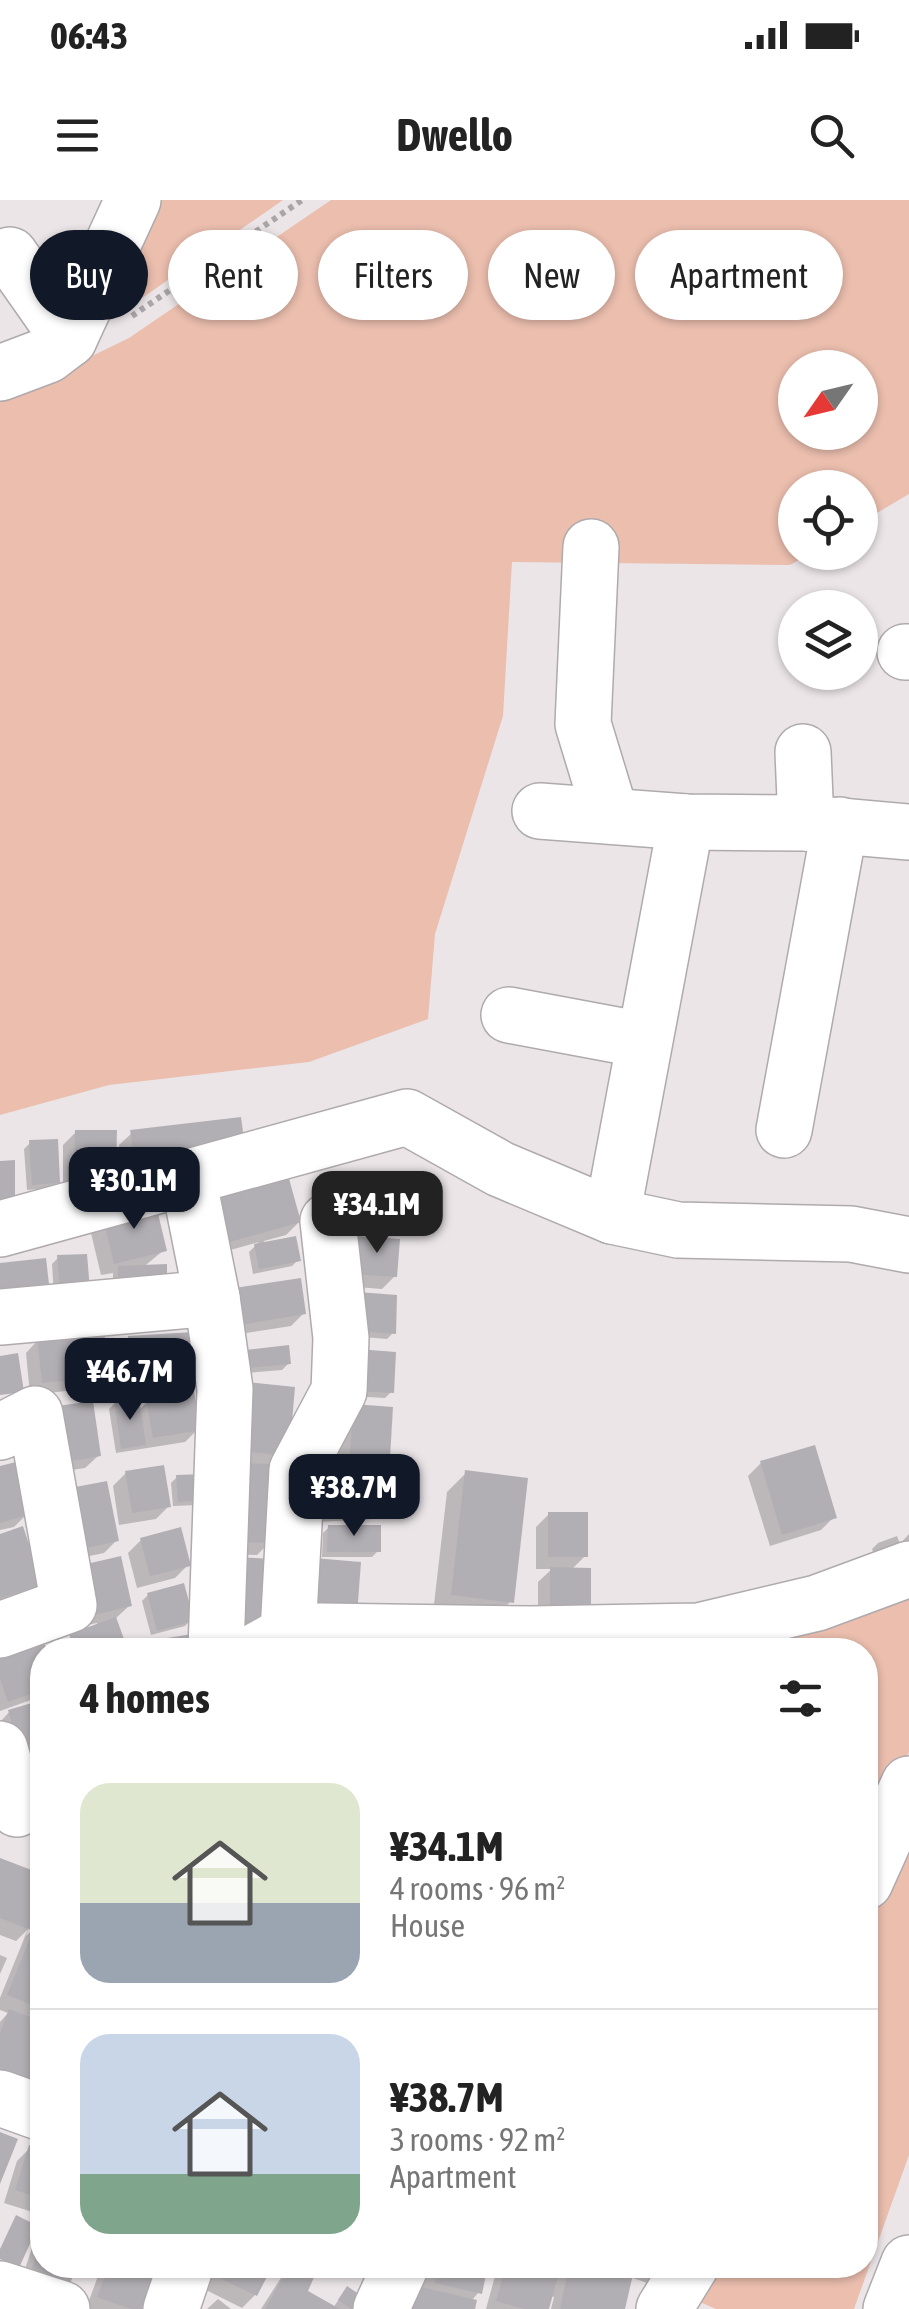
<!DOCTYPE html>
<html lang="en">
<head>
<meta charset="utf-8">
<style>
  :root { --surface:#fff; --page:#f2f2f2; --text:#222; --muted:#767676; --line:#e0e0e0; --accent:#111827 }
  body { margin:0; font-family:"Asap Condensed",sans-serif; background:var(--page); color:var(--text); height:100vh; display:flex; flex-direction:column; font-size:38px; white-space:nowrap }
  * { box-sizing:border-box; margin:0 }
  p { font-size:32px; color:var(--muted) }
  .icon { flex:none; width:55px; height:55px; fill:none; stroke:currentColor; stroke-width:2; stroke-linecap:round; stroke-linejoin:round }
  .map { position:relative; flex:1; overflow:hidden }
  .panel { position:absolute; left:30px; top:1438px; width:848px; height:640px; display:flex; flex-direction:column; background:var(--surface); border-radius:40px; box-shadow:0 2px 8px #0004 }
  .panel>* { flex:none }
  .guide { position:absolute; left:30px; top:30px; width:850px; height:90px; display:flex; gap:20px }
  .needle { width:65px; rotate:236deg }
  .controls { position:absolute; left:778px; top:150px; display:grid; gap:20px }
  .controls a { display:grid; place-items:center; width:100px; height:100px; border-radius:50%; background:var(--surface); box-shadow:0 2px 8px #0004; font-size:50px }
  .price { position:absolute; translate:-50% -85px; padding:0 22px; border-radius:20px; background:var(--accent); color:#fff; font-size:32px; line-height:65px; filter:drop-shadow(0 2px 5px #0008) }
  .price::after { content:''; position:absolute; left:50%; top:60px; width:30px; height:22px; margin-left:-15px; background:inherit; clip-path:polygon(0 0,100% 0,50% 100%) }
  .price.current { background:#222; color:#fff }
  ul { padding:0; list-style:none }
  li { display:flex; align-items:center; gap:30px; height:250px; padding:0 50px }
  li+li { border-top:2px solid var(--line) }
  li span { display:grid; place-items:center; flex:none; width:280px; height:200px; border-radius:30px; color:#555 }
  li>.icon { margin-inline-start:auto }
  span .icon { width:120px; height:120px; fill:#fffc; stroke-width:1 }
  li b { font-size:42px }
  h2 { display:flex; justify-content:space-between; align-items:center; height:120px; padding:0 50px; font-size:42px }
  .tag { padding:0 35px; border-radius:45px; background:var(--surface); box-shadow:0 2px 8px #0004; font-size:35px; line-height:90px }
  .tag.current { background:var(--accent); color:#fff }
  .status { display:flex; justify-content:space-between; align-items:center; height:70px; padding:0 50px; background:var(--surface); direction:ltr }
  .status svg { height:28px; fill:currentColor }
  header { display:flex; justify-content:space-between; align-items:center; height:130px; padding:0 50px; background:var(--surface); font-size:45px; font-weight:700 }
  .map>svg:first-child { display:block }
  .green { fill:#ebbeae; fill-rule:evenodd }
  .shadow { fill:#0003 }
  .building { fill:#b2afb4 }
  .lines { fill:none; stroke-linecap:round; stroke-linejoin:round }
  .minor-casing { stroke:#afaaad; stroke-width:58 }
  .major-casing { stroke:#afaaad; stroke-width:58 }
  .path { stroke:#aaa5a8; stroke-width:6; stroke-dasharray:5 5; stroke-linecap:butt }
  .minor { stroke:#fff; stroke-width:55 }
  .major { stroke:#fff; stroke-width:55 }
</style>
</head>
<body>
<div class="status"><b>06:43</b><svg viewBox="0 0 49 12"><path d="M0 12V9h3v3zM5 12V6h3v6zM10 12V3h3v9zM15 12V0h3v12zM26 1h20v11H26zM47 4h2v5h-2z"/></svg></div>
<header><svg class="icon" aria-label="menu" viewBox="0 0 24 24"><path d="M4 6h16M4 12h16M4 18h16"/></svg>Dwello<svg class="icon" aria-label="search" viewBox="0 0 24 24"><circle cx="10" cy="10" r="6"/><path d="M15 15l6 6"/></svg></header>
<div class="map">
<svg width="909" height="2109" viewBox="0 0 909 2109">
  <rect width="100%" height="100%" fill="#ebe5e8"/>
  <!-- green -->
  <g class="green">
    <polygon points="143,0 283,0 96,130"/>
    <path d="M331,0H909V294L860,323V288H795V352L811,353L790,365L512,362L503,516L435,734L428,819L309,862L109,885L0,915V188L94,155L129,138ZM795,168H860V232H795Z"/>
    <polygon points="909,1381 909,1552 894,1592 865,1649 865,1450 711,1450"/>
    <polygon points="909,1614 909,1955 854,2109 716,2109 686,2096 707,2065 865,2065 865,1708"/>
  </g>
  <!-- shadow -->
  <g class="shadow">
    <polygon points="239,920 122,973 119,945 132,933"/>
    <polygon points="76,932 114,970 101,983 63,983 63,945"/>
    <polygon points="30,943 58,982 52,988 27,990 24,949"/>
    <polygon points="286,979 299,1022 286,1035 264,1041 265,1044 298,1060 292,1066 253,1074 249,1052 259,1042 206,1057"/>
    <polygon points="103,1016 164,1050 113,1092 113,1073 101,1075 90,1029"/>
    <polygon points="345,1051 395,1076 382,1089 343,1086"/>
    <polygon points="85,1056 54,1096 52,1064 58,1058"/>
    <polygon points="353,1100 393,1133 387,1139 351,1136"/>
    <polygon points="216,1104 304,1113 291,1126 221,1137"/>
    <polygon points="129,1139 193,1164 180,1177 119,1182 116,1152"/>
    <polygon points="38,1140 106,1175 93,1188 30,1195 26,1153"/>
    <polygon points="239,1153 288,1164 282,1170 234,1174"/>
    <polygon points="352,1158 391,1192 385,1198 350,1196"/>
    <polygon points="293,1189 270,1342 257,1355 222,1354 224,1279"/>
    <polygon points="147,1202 198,1229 185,1242 116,1253 109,1209 115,1203 139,1210"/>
    <polygon points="354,1207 388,1257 375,1270 338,1267 341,1220"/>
    <polygon points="39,1223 98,1256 85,1268 46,1274"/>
    <polygon points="761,1263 834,1317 821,1330 770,1346 748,1276"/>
    <polygon points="0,1269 27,1314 14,1327 0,1330"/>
    <polygon points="126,1273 169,1306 156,1319 119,1325 113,1286"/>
    <polygon points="466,1273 511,1401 492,1420 433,1413 447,1292"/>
    <polygon points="177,1277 197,1305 173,1306 171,1283"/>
    <polygon points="328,1278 387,1306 374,1319 317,1322 315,1291"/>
    <polygon points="58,1303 117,1340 104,1353 70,1360"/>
    <polygon points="549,1314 585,1356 571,1370 589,1413 538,1426 538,1382 552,1369 536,1369 536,1327"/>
    <polygon points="329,1327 378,1351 372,1357 322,1357 323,1333"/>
    <polygon points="909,1334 909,1354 878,1366 872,1349 878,1343 897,1336 900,1344"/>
    <polygon points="0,1336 40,1384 27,1397 0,1406"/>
    <polygon points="141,1340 188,1365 175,1378 137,1388 128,1353"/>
    <polygon points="70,1380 129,1406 116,1418 125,1450 58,1450 71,1436 98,1426 97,1423 81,1426"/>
    <polygon points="148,1395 191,1420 185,1426 151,1435 142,1401"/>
    <polygon points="40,1438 44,1450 42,1496 0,1511 0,1452"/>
    <polygon points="42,1503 42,1548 6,1558 0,1538 0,1522 12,1509"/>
    <polygon points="42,1573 42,1612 32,1584"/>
    <polygon points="0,1660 42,1676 42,1691 26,1736 38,1724 42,1726 42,1856 30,1889 0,1895 0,1822 8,1813 0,1810 0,1798 28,1729 16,1741 0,1735"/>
    <polygon points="0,1755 7,1758 0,1774"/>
    <polygon points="30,1948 42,1953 42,2015 4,2003 17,1961"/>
    <polygon points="42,2028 42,2065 74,2065 19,2087 37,2033"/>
    <polygon points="102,2065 172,2065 153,2096 144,2093 139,2109 86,2109"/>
    <polygon points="205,2065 270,2065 255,2095 242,2108 196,2085"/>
    <polygon points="273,2065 294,2065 305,2092 333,2108 341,2096 360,2109 261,2109 284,2073"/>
    <polygon points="430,2065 486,2065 479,2092 471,2101 473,2109 395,2109 429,2071"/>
    <polygon points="498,2065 559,2065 556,2075 565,2065 665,2065 650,2084 630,2077 623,2109 551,2109 554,2097 550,2096 546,2109 486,2109"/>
    <polygon points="218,2099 231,2109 207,2109"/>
  </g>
  <!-- building -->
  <g class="building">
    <polygon points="241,917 245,947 135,961 130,930"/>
    <polygon points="75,930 117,930 116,971 74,971"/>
    <polygon points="58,939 60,983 32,985 29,940"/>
    <polygon points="15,960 15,1000 0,1000 0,961"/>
    <polygon points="288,975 301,1022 219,1045 206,998"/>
    <polygon points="155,1001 167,1051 114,1064 102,1014"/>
    <polygon points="296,1036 301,1061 259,1069 254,1044"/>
    <polygon points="357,1036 400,1039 397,1077 354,1074"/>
    <polygon points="87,1054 90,1090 60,1091 57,1055"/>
    <polygon points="46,1058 50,1093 0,1099 0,1063"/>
    <polygon points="167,1064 167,1085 118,1087 118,1066"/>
    <polygon points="301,1078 306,1114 233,1126 228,1089"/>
    <polygon points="358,1092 397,1095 396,1134 356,1131"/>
    <polygon points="104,1130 109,1176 42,1183 37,1137"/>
    <polygon points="193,1132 196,1165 131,1170 128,1136"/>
    <polygon points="289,1145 291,1164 239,1169 237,1151"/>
    <polygon points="357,1149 396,1152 394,1193 355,1191"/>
    <polygon points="18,1153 24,1192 0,1195 0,1156"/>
    <polygon points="246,1182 295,1187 289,1256 239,1251"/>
    <polygon points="194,1191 201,1230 153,1238 146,1199"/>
    <polygon points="139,1197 146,1245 121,1249 114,1200"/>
    <polygon points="93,1201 101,1256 59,1263 50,1207"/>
    <polygon points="353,1204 393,1207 390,1258 350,1255"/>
    <polygon points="815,1245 837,1318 782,1335 760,1261"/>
    <polygon points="16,1262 30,1314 0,1323 0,1266"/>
    <polygon points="236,1263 274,1264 272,1343 234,1342"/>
    <polygon points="164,1265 171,1307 132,1313 125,1271"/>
    <polygon points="465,1270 528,1278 514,1403 451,1395"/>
    <polygon points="388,1272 390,1307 329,1310 327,1275"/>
    <polygon points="205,1274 206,1300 178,1302 176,1275"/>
    <polygon points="107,1281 119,1341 82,1349 70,1288"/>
    <rect x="548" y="1312" width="40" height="45"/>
    <polygon points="328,1325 381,1325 381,1352 327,1352"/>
    <polygon points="23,1326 42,1385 0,1398 0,1334"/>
    <polygon points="181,1327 191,1366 150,1376 140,1338"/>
    <polygon points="121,1356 132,1406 94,1415 82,1365"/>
    <polygon points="235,1357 275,1359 271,1432 231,1429"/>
    <polygon points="314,1358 361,1362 357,1415 309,1411"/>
    <polygon points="550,1367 591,1368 591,1414 550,1414"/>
    <polygon points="184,1383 194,1421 157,1431 147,1393"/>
    <polygon points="116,1417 128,1450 75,1450 69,1434"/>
    <polygon points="192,1434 195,1450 163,1450 161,1439"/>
    <polygon points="41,1435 47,1450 42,1450 42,1490 8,1502 0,1479 0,1449"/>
    <polygon points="42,1500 42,1540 19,1547 8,1510"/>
    <polygon points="0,1658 42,1674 42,1698 31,1730 0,1718"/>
    <polygon points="37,1721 42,1723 42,1809 7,1795"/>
    <polygon points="9,1809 42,1822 42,1863 32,1890 0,1878 0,1833"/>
    <polygon points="0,1932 18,1939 0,1984"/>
    <polygon points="29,1945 42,1950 42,1999 15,1990"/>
    <polygon points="16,2015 38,2026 19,2068 0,2059 0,2049"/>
    <polygon points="42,2039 42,2065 77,2065 68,2089 30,2074"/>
    <polygon points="109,2065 175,2065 168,2085 152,2079 142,2109 131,2109 97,2097"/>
    <polygon points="210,2065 273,2065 257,2096 207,2072"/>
    <polygon points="290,2065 299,2065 315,2075 308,2091 340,2109 265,2109"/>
    <polygon points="434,2065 488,2065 482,2094 435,2083 436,2076 431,2075"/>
    <polygon points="506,2065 561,2065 549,2109 524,2109 496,2101"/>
    <polygon points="569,2065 614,2065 634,2070 625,2109 560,2109"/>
    <polygon points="412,2085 477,2100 475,2109 400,2109"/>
    <polygon points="347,2086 369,2101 363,2109 351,2109 338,2100"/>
  </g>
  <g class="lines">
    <!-- minor casing -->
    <g class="minor-casing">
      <g id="minor">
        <polyline points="10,55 69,139"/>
        <polyline points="0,173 48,155 69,139 133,0"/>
        <polyline points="591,347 583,524 611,616"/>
        <polyline points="905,452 909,452"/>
        <polyline points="803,552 806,623"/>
        <polyline points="540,611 686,622 806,623 909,632"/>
        <polyline points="509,815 643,840"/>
        <polyline points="784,930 840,625"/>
        <polyline points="188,978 212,1098 225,1189 216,1450"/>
        <polyline points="612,1016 686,622"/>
        <polyline points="0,1029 407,917 500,969 612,1016 678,1030 851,1034 909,1045"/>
        <polyline points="0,1117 212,1098"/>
        <polyline points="0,1232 35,1214 69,1405 0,1430"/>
        <polyline points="288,1433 297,1270 339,1191 341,1138 328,1021"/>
        <polyline points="258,1450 288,1433 321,1431 531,1434 699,1431 817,1403 909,1369"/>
        <polyline points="0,1549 17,1609"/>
        <polyline points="865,1682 909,1584"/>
        <polyline points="0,1898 42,1913"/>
        <polyline points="0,2089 62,2109"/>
        <polyline points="171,2109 186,2065"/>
        <polyline points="381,2109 401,2065"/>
        <polyline points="664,2109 691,2065"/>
      </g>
    </g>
    <!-- major casing -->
    <g class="major-casing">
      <polyline id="major" points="891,2109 909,2063"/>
    </g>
    <!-- path -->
    <polyline class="path" points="132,116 302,0"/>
    <!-- minor -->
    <use href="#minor" class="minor"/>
    <!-- major -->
    <use href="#major" class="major"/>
  </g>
</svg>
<div class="controls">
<a><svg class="needle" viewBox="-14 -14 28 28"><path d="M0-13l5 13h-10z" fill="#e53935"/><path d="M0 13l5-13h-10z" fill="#767676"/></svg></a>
<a><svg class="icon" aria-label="locate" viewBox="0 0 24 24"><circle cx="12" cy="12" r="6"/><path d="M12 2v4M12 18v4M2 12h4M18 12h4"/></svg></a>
<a><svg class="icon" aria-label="layers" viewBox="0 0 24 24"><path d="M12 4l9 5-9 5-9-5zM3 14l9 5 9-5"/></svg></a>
</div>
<b class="price" style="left:134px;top:1032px">¥30.1M</b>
<b class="price current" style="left:377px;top:1056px">¥34.1M</b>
<b class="price" style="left:130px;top:1223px">¥46.7M</b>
<b class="price" style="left:354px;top:1339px">¥38.7M</b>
<div class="guide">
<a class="tag current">Buy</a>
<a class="tag">Rent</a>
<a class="tag">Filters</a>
<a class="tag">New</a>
<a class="tag">Apartment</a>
</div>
<section class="panel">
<h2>4 homes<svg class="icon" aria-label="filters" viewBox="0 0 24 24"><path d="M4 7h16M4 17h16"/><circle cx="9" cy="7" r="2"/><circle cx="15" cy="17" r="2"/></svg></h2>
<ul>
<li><span style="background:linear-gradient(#dfe7d0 60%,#9aa5b1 0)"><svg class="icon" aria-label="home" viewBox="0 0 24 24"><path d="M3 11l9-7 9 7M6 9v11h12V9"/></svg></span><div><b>¥34.1M</b><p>4 rooms · 96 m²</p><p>House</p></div></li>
<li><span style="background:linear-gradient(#c9d6e8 70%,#7fa58c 0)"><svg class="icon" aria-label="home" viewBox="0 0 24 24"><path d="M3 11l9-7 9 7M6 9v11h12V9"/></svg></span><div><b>¥38.7M</b><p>3 rooms · 92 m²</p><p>Apartment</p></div></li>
</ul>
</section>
</div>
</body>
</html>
